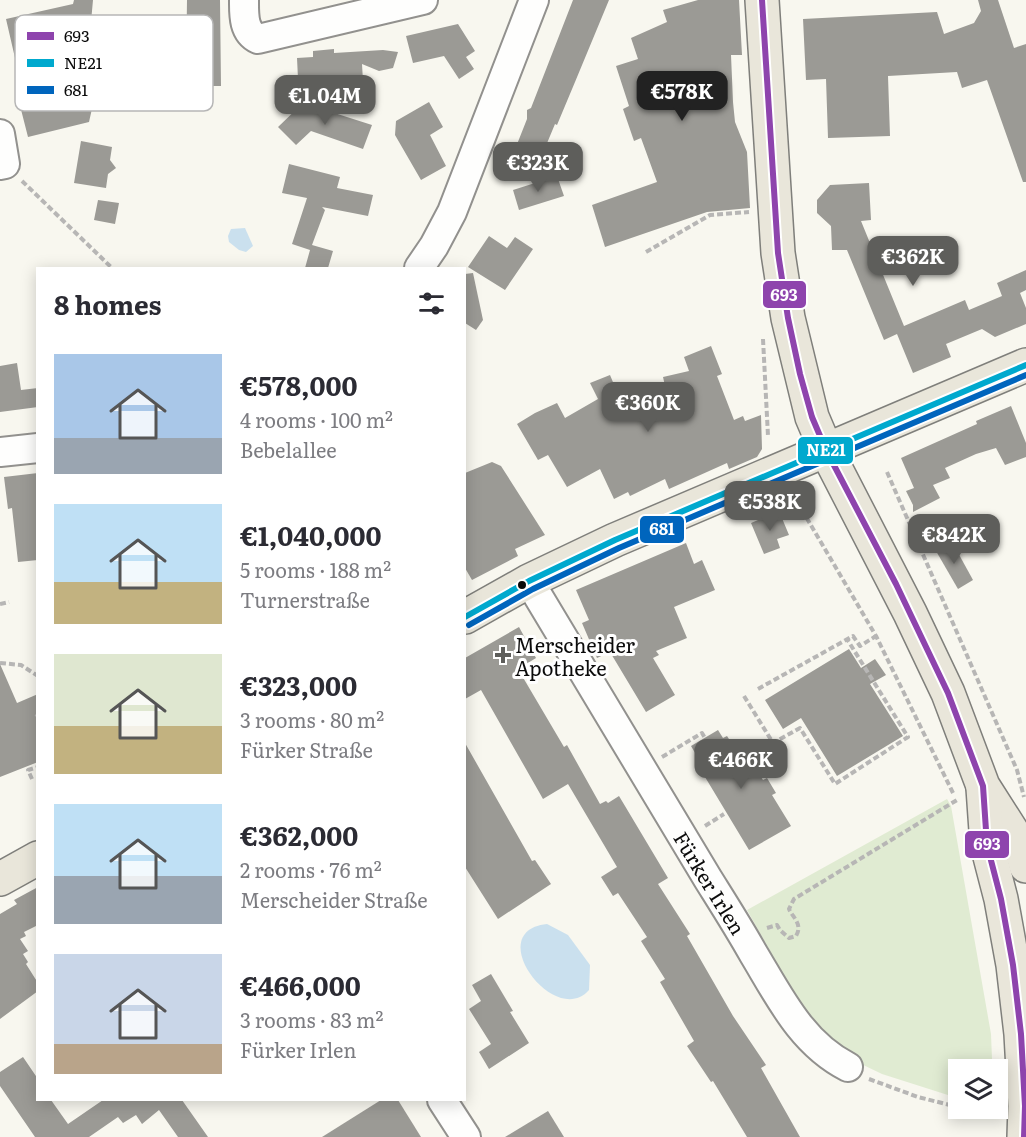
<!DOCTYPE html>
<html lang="en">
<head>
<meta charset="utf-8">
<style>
  :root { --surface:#fff; --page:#f2f2f3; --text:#2b2b33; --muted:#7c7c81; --accent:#5e5e5b }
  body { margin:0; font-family:Literata,serif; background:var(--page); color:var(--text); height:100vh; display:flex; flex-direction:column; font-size:22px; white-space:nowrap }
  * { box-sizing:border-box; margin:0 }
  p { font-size:20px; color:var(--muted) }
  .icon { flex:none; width:33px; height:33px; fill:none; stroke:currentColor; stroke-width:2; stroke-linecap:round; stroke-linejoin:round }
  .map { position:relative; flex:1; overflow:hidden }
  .side { position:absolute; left:36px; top:267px; width:430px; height:834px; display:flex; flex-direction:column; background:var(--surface); border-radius:0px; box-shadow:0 3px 15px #0003 }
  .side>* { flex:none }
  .controls { position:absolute; left:948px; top:1059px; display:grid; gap:12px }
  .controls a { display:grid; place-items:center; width:60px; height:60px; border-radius:0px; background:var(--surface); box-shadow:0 3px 15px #0003; font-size:30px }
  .price { position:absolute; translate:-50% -51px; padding:0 14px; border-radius:12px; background:var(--accent); color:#fff; font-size:20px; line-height:39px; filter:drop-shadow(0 2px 3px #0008) }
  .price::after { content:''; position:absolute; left:50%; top:36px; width:18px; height:14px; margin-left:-9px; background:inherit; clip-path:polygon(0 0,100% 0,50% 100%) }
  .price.current { background:#222; color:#fff }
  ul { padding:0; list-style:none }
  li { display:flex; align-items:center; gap:18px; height:150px; padding:0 18px }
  li span { display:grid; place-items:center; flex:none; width:168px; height:120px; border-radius:0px; color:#555 }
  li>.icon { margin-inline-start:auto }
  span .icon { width:72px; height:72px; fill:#fffc; stroke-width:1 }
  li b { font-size:26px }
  h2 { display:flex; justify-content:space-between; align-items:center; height:72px; padding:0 18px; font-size:26px }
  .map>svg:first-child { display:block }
  .green { fill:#e0ebd2 }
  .water { fill:#cae0ee }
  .building { fill:#9b9a95 }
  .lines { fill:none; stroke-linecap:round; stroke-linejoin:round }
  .minor-casing { stroke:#92918e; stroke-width:32 }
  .major-casing { stroke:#7f7f7b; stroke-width:36 }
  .path { stroke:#b7b6b5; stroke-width:4; stroke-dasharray:6 3; stroke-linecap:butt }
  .minor { stroke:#fefefd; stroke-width:28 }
  .major { stroke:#e9e6da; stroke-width:33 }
  .bus-1-casing { stroke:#fff; stroke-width:10 }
  .bus-2-casing { stroke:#fff; stroke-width:10 }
  .bus-3-casing { stroke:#fff; stroke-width:10 }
  .bus-1 { stroke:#8e44ad; stroke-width:6 }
  .bus-2 { stroke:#00a9ce; stroke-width:6 }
  .bus-3 { stroke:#0065bd; stroke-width:6 }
  .bus-dot { fill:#0b0b0b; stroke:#fff; stroke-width:2 }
  .poi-dot { fill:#5e5e5b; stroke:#fff; stroke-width:2 }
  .labels { text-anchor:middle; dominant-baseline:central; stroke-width:6; stroke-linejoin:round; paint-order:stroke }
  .poi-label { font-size:20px; fill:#0b0b0b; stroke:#fff; text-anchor:start }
  .street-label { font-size:20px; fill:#0b0b0b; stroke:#fff }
  .key { fill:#fff; stroke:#b6b6b6; stroke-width:1.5 }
  .key-label { font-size:16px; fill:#0b0b0b }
  .line-badge { stroke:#fff; stroke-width:2 }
  .badge-label { font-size:16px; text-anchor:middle; font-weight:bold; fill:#fff }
</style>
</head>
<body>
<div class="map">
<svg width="1026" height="1137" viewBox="0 0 1026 1137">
  <rect width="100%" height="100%" fill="#f8f7ef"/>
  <!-- green -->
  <polygon class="green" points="947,799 951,806 991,1034 992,1059 989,1069 958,1070 958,1095 951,1096 882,1074 857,1062 836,1048 801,1006 747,910"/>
  <!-- water -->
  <g class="water">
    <polygon points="245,228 253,246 246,252 239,250 229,242 228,236 231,229"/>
    <path d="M547,924L568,935L590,965L589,990C555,1029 481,931 547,924Z"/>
  </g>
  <!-- building -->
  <g class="building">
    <polygon points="74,0 93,0 91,22 49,24 60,73 98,82 89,122 28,137 15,86 21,84 6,19 73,4"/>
    <polygon points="187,0 220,0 221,86 192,86 192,73 186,73"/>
    <polygon points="573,0 609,0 575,82 557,125 555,124 535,172 510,162 527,119 527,110 531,108"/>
    <polygon points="698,0 739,0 742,55 731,55 733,102 735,122 747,152 750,208 707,212 605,247 592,205 657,182 641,138 634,141 623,109 629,106 616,66 638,59 631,38 667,22 663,10"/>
    <polygon points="978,0 998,0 1014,48 1026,44 1026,182 1023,182 987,80 962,88 957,72 888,76 890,136 828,138 826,79 806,80 803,19 937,12 944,34 974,23 981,11"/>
    <polygon points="458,24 475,51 466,57 474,69 459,79 444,56 413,63 406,36"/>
    <polygon points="334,49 334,53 383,50 398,52 393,68 379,71 362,64 363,81 323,84 328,78 298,79 297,58 313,57 313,51"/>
    <polygon points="429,102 443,127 430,135 446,166 421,180 395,135 396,121"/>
    <polygon points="303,103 372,125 363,149 311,131 296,145 278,127"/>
    <polygon points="81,141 112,147 110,160 116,168 108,174 106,188 74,183"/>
    <polygon points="289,164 340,177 337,188 373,195 368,216 322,207 325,210 312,245 333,251 328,268 305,268 310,250 292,244 307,198 282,193"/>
    <polygon points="557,176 564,196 519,210 513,190"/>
    <polygon points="869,183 871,220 861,221 904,326 965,300 969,310 1002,296 997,283 1026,270 1026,290 1020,293 1026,308 1026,324 995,337 982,329 946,344 951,357 913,373 897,334 884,340 847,250 832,250 831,226 817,213 817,200 830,185"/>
    <polygon points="98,200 119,203 115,224 94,220"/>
    <polygon points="489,236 507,248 515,237 533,249 505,290 468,267"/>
    <polygon points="473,273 483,320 476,330 465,323 465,274"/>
    <polygon points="711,346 722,374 717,376 734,420 743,416 745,421 761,415 762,449 757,457 729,469 727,463 669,489 665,479 630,496 628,492 614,499 600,469 567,487 548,455 538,460 517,424 535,413 557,403 565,418 598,399 590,383 610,375 628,418 668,399 663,377 689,371 684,357"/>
    <polygon points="17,363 21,390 38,388 38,407 0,412 0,366"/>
    <polygon points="1011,406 1026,443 1026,457 1005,465 996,448 976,454 945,468 950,478 933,485 940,498 913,512 913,505 906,491 914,488 901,458 977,424 976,421"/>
    <polygon points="492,462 501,466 545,535 515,549 518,556 472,580 465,568 465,473"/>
    <polygon points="38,473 38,560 18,562 12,508 8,509 4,477"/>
    <polygon points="779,511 789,535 777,539 780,548 764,554 751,523"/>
    <polygon points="951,540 973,580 958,589 936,551"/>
    <polygon points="686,543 694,564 702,560 715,590 674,607 687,638 656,651 659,655 653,658 675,695 646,712 610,652 597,658 582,623 589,620 576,590"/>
    <polygon points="519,627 536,658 518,669 564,747 567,745 600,804 606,801 608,803 619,796 625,806 668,878 658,884 690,934 687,936 733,1016 766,1065 761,1068 800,1137 747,1137 713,1081 711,1082 687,1046 694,1041 660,982 665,979 641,941 647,937 618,893 613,896 601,877 617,867 568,784 543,799 481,690 465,699 465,658"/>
    <polygon points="849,649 861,668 875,659 886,675 870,684 903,736 837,776 801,718 783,729 765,700"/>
    <polygon points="0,664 17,703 38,694 38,762 0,777"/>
    <polygon points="718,730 723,738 727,736 740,756 746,752 763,780 767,778 776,793 772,795 791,826 749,850 705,777 708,775 691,746"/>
    <polygon points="465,743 532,861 535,860 551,884 498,919 465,867"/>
    <polygon points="38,887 38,925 24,932 26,936 20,939 28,951 23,954 28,962 26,964 38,983 38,991 0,1019 0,914 17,904 14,900"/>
    <polygon points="491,974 513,1011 510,1012 529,1043 489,1069 479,1052 491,1044 469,1009 481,1001 472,985"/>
    <polygon points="23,1057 38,1079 38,1100 51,1100 68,1124 103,1100 182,1100 208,1137 178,1137 159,1110 142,1124 136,1115 123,1123 118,1117 89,1137 35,1137 0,1086 0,1072"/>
    <polygon points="381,1100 398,1100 421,1137 322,1137"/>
    <polygon points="548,1111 564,1137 505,1137"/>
  </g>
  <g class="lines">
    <!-- minor casing -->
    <g class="minor-casing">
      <g id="minor">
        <path d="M244,0C244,14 243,32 258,39L423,0"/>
        <polyline points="0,134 5,164 0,165"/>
        <polyline points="419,268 434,246 452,212 534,0"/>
        <polyline points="0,452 38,448"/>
        <path id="s1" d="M529,581C588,681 648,780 708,879C723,903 739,928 753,953C779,996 801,1043 848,1067"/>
        <polyline points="442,1100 466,1137"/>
      </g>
    </g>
    <!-- major casing -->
    <g class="major-casing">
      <g id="major">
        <polyline points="762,0 778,253 788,318 812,417 826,450 910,613 948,693 983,786 1020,844 1026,866"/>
        <polyline points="465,617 529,581 615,540 1026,365"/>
        <polyline points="983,788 987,845 1001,899 1013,965 1021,1034 1025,1106 1024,1137"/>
        <polyline points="0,879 38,858"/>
      </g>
    </g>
    <!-- path -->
    <g class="path">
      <polyline points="22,181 112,268"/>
      <polyline points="646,252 710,215 749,212"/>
      <polyline points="763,339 768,436"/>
      <polyline points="887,472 1017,770 1024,797"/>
      <polyline points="802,510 876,636 954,795"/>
      <polyline points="0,604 9,602"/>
      <polyline points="0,663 21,665 38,676"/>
      <polyline points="758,689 853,636 860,646 876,636"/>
      <polyline points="744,696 773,743 800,728 835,784 908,737 847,639"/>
      <polyline points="36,714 38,716"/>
      <polyline points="662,757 702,733 705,738"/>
      <polyline points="32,779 28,770 38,767"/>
      <polyline points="705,826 724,814"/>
      <path d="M767,928L777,925L780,930L789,938L796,936C803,924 793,918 789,909L794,899L957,800"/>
      <polyline points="869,1079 918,1097 958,1107"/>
    </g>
    <!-- minor -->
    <use href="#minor" class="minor"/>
    <!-- major -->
    <use href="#major" class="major"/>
    <!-- bus-1 casing -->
    <g class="bus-1-casing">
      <polyline id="bus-1" points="762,0 778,253 788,318 800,374 812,417 826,450 896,584 948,693 983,786 987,845 1001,899 1013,965 1021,1034 1025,1106 1024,1137"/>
    </g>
    <!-- bus-2 casing -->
    <g class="bus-2-casing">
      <polyline id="bus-2" points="465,617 529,581 615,540 1026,365"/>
    </g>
    <!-- bus-3 casing -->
    <g class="bus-3-casing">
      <polyline id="bus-3" points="469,625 533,589 619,548 1026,375"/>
    </g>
    <!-- bus-1 -->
    <use href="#bus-1" class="bus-1"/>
    <!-- bus-2 -->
    <use href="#bus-2" class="bus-2"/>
    <!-- bus-3 -->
    <use href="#bus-3" class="bus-3"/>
  </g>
  <!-- markers -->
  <circle class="bus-dot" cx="522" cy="585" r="5"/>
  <path class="poi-dot" d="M500 646h6v6h6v6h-6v6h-6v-6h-6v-6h6z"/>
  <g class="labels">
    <!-- poi labels -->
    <g class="poi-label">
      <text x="515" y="644">Merscheider<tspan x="515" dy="23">Apotheke</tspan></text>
    </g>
    <!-- street labels -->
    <g class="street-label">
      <text stroke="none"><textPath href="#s1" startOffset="352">Fürker Irlen</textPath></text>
    </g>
  </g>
  <!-- legend -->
  <rect x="15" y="15" width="198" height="96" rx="9" class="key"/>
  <rect x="27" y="32" width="27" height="8" fill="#8e44ad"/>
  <rect x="27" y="59" width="27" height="8" fill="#00a9ce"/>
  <rect x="27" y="86" width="27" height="8" fill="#0065bd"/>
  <g class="key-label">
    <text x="64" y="42">693</text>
    <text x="64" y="69">NE21</text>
    <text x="64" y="96">681</text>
  </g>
  <g class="line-badge">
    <rect x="762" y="280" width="45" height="29" rx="6" fill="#8e44ad"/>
    <rect x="797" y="436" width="57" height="29" rx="6" fill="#00a9ce"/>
    <rect x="639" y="515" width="46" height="29" rx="6" fill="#0065bd"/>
    <rect x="964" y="830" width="46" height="29" rx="6" fill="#8e44ad"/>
  </g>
  <g class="badge-label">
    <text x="784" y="301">693</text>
    <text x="826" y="456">NE21</text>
    <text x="662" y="535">681</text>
    <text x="987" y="850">693</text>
  </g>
</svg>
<div class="controls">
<a><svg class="icon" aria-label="layers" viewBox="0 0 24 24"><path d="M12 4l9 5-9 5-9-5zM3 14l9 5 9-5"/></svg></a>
</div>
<b class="price current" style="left:682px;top:122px">€578K</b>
<b class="price" style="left:325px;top:126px">€1.04M</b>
<b class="price" style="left:538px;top:193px">€323K</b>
<b class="price" style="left:913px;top:287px">€362K</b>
<b class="price" style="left:648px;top:433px">€360K</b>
<b class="price" style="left:770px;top:532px">€538K</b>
<b class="price" style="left:954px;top:565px">€842K</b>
<b class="price" style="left:741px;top:790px">€466K</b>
<section class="side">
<h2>8 homes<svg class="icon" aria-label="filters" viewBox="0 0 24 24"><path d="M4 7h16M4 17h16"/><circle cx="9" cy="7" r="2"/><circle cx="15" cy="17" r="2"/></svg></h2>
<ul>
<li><span style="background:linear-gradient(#a9c7e8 70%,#9aa5b1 0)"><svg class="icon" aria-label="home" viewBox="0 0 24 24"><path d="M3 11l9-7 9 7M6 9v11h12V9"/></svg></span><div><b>€578,000</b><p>4 rooms · 100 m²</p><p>Bebelallee</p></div></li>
<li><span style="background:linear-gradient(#bfe0f5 65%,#c2b280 0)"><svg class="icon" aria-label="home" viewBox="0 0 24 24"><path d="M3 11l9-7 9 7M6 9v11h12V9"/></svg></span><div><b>€1,040,000</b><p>5 rooms · 188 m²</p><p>Turnerstraße</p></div></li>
<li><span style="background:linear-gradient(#dfe7d0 60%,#c2b280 0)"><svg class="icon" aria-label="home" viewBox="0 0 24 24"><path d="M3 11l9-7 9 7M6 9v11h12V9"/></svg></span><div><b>€323,000</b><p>3 rooms · 80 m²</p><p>Fürker Straße</p></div></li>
<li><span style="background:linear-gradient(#bfe0f5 60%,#9aa5b1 0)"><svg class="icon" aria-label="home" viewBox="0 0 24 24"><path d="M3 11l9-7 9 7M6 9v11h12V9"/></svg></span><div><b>€362,000</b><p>2 rooms · 76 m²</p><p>Merscheider Straße</p></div></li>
<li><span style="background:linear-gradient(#c9d6e8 75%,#b9a48a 0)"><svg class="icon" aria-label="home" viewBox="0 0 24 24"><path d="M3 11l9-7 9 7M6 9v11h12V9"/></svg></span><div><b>€466,000</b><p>3 rooms · 83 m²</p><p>Fürker Irlen</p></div></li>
</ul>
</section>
</div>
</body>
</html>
